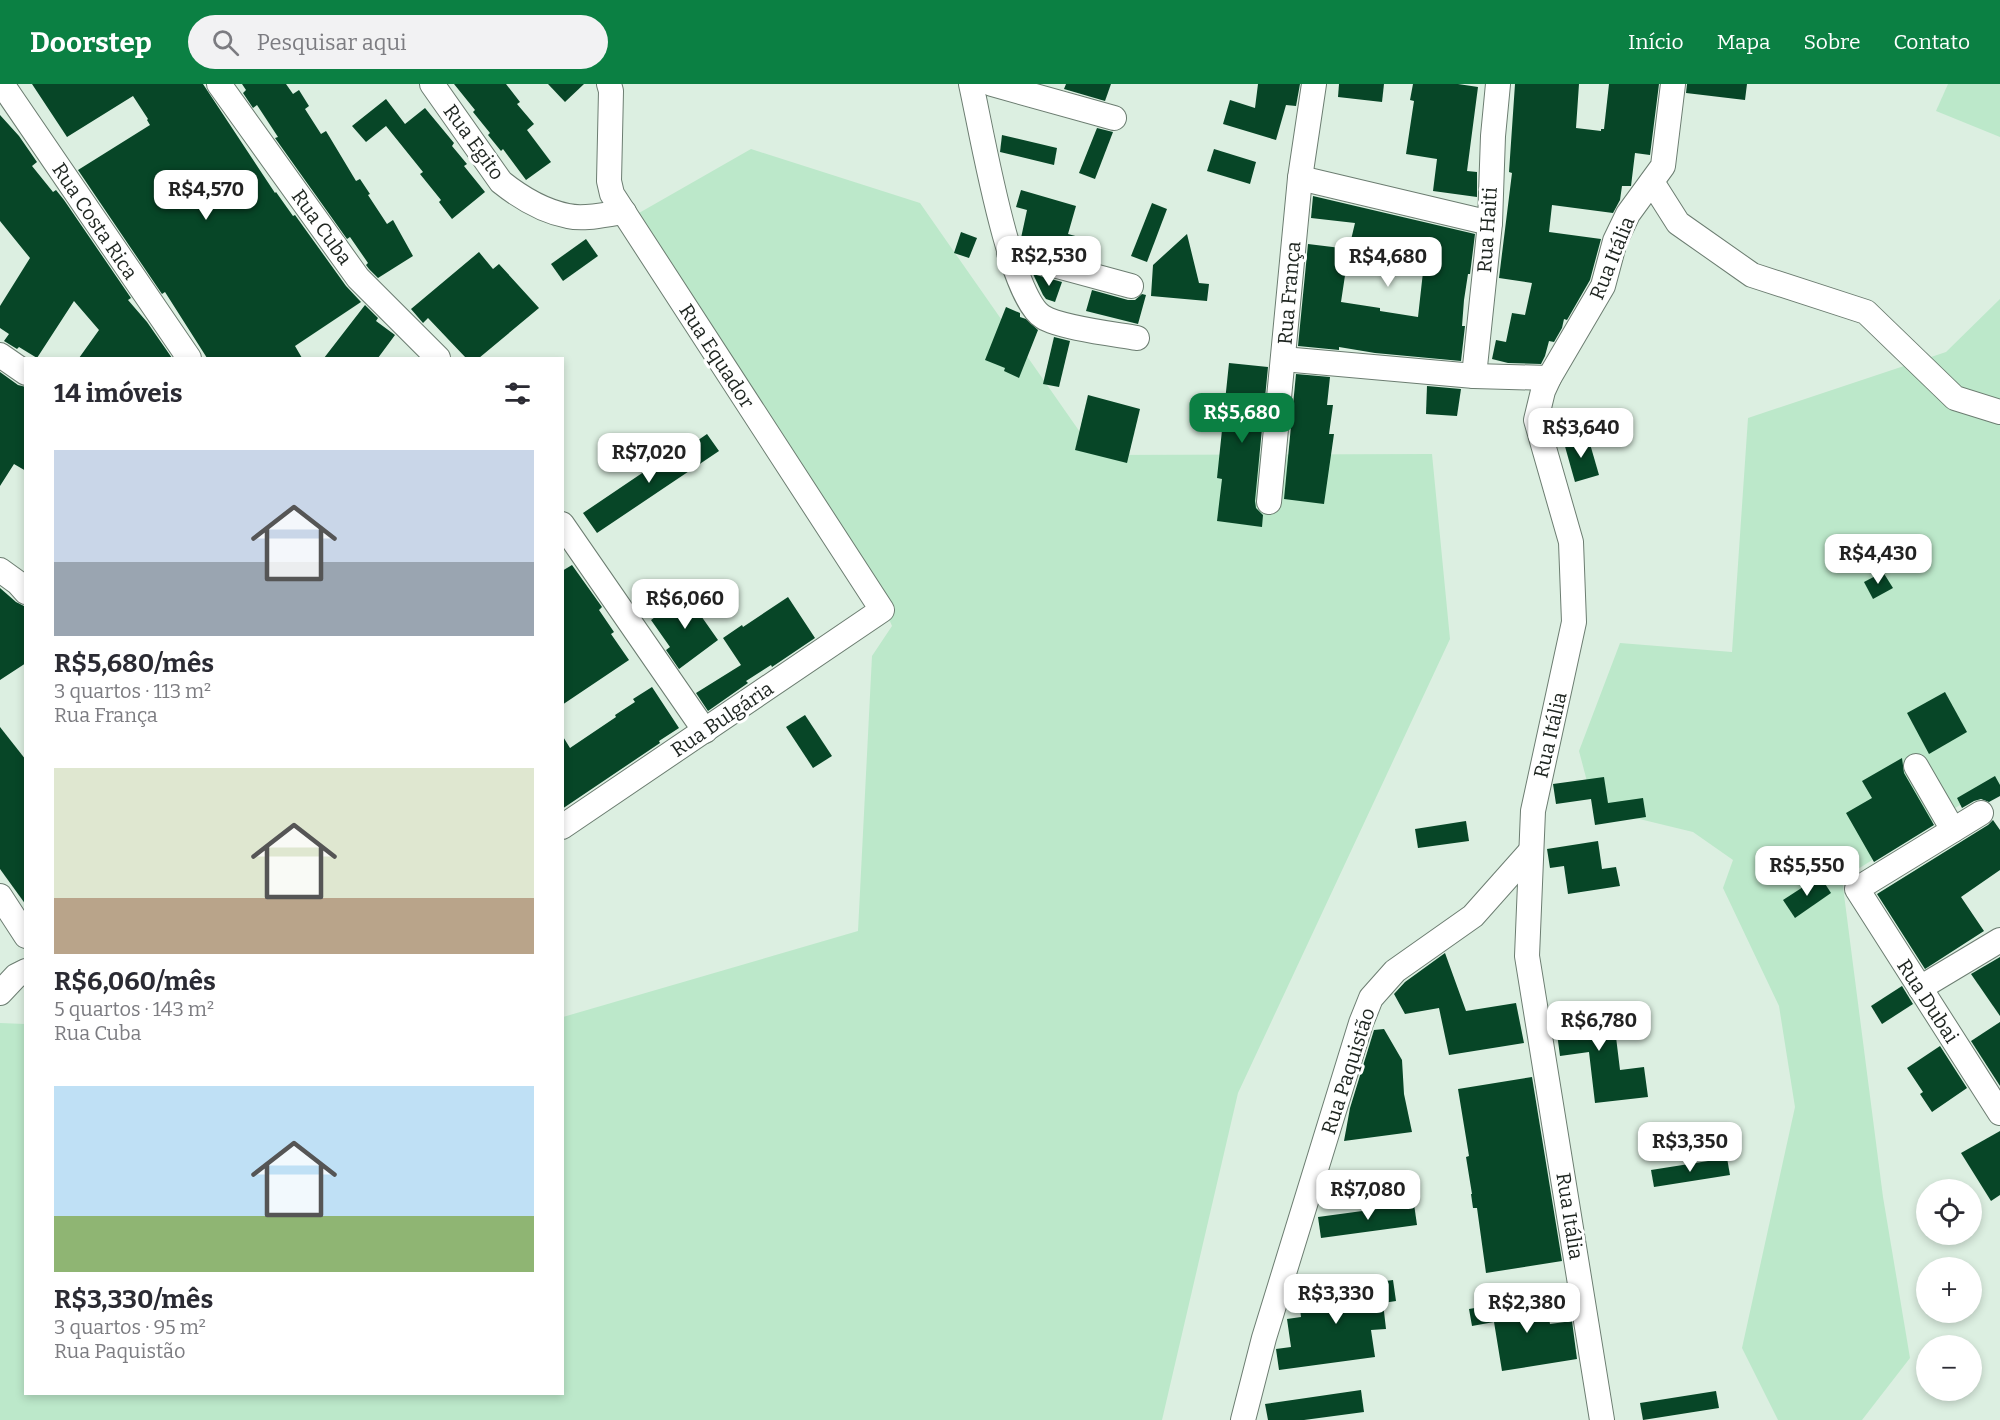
<!DOCTYPE html>
<html lang="pt">
<head>
<meta charset="utf-8">
<style>
  :root { --surface:#fff; --page:#f2f2f3; --text:#2b2b33; --muted:#7c7c81; --accent:#0b8043 }
  body { margin:0; font-family:Bitter,serif; background:var(--page); color:var(--text); height:100vh; display:flex; flex-direction:column; font-size:22px; white-space:nowrap }
  * { box-sizing:border-box; margin:0 }
  p { font-size:20px; color:var(--muted) }
  .icon { flex:none; width:33px; height:33px; fill:none; stroke:currentColor; stroke-width:2; stroke-linecap:round; stroke-linejoin:round }
  .map { position:relative; flex:1; overflow:hidden }
  .sheet { position:absolute; left:24px; top:273px; width:540px; height:1038px; display:flex; flex-direction:column; background:var(--surface); border-radius:0px; box-shadow:0 3px 9px #0003 }
  .sheet>* { flex:none }
  .controls { position:absolute; left:1916px; top:1095px; display:grid; gap:12px }
  .controls a { display:grid; place-items:center; width:66px; height:66px; border-radius:50%; background:var(--surface); box-shadow:0 3px 9px #0003; font-size:30px }
  .price { position:absolute; translate:-50% -51px; padding:0 14px; border-radius:12px; background:#fff; color:#222; font-size:20px; line-height:39px; filter:drop-shadow(0 2px 3px #0008) }
  .price::after { content:''; position:absolute; left:50%; top:36px; width:18px; height:14px; margin-left:-9px; background:inherit; clip-path:polygon(0 0,100% 0,50% 100%) }
  .price.on { background:var(--accent); color:#fff }
  ul { padding:0; list-style:none }
  li { display:grid; align-content:center; gap:12px; height:318px; padding:0 30px }
  li span { display:grid; place-items:center; height:186px; border-radius:0px; color:#555 }
  li>.icon { margin-inline-start:auto }
  span .icon { width:108px; height:108px; fill:#fffc; stroke-width:1 }
  li b { font-size:26px }
  h2 { display:flex; justify-content:space-between; align-items:center; height:72px; padding:0 30px; font-size:26px }
  header { display:flex; align-items:center; gap:36px; box-sizing:border-box; height:84px; padding:0 30px; background:var(--accent); color:#fff }
  header strong { font-size:28px }
  nav { display:flex; gap:33px; margin-inline-start:auto; font-size:21px }
  .search { width:420px; height:54px; background:var(--page); display:flex; align-items:center; gap:15px; box-sizing:border-box; padding:0 21px; border-radius:33px; color:var(--muted); font-size:22px }
  .map>svg:first-child { display:block }
  .green { fill:#bce8ca }
  .building { fill:#074627 }
  .lines { fill:none; stroke-linecap:round; stroke-linejoin:round }
  .minor-casing { stroke:#6c7d71; stroke-width:26 }
  .minor { stroke:#fff; stroke-width:24 }
  .labels { text-anchor:middle; dominant-baseline:central; stroke-width:6; stroke-linejoin:round; paint-order:stroke }
  .street-label { font-size:20px; fill:#1e2520; stroke:#fff }
</style>
</head>
<body>
<header>
<strong>Doorstep</strong>
<div class="search"><svg class="icon" aria-label="search" viewBox="0 0 24 24"><circle cx="10" cy="10" r="6"/><path d="M15 15l6 6"/></svg>Pesquisar aqui</div>
<nav><a>Início</a><a>Mapa</a><a>Sobre</a><a>Contato</a></nav>
</header>
<div class="map">
<svg width="2000" height="1336" viewBox="0 0 2000 1336">
  <rect width="100%" height="100%" fill="#dcefe1"/>
  <!-- green -->
  <g class="green">
    <polygon points="1948,0 2000,0 2000,53 1936,27"/>
    <polygon points="751,65 920,119 1096,371 1432,370 1450,555 1238,1009 1162,1336 0,1336 0,939 25,940 26,1310 562,1310 563,933 858,847 872,572 892,542 880,514 639,129"/>
    <polygon points="2000,215 2000,705 1995,699 1842,795 1883,1113 1910,1274 1862,1336 1778,1336 1742,1264 1795,1023 1779,922 1723,804 1733,776 1693,748 1594,724 1579,667 1620,559 1732,568 1748,334 1946,268"/>
  </g>
  <!-- building -->
  <g class="building">
    <polygon points="32,0 203,0 275,109 276,108 293,132 295,131 346,202 361,218 295,262 302,274 207,274 165,208 162,210 78,86 150,41 147,36 148,35 133,12 67,53"/>
    <polygon points="242,0 286,0 293,10 299,6 309,22 305,25 321,50 326,47 356,97 360,95 370,110 368,111 387,140 393,136 413,172 378,194 369,185 366,181 368,179 350,153 347,155 275,54 278,53 257,21 253,24 243,9 246,6"/>
    <polygon points="454,0 506,0 520,18 517,20 534,40 527,46 551,78 526,96 503,65 501,67 488,51 490,49 473,28 475,26"/>
    <polygon points="548,0 584,0 565,18"/>
    <polygon points="1066,0 1111,0 1105,17 1064,5"/>
    <polygon points="1258,0 1300,0 1296,22 1286,21 1276,56 1223,40 1230,16 1255,24"/>
    <polygon points="1339,0 1384,0 1382,18 1338,13"/>
    <polygon points="1413,0 1458,0 1478,3 1467,87 1477,88 1477,113 1433,107 1437,75 1406,70 1414,17 1410,16"/>
    <polygon points="1515,0 1579,0 1576,44 1601,47 1601,45 1604,45 1609,0 1659,0 1650,71 1635,69 1631,102 1622,102 1620,116 1613,129 1552,121 1549,148 1601,155 1590,196 1567,236 1564,235 1562,244 1554,258 1549,257 1545,272 1541,280 1508,279 1492,275 1496,256 1506,258 1512,229 1525,231 1532,199 1499,194 1512,89 1509,88"/>
    <polygon points="1687,0 1747,0 1745,16 1686,9"/>
    <polygon points="386,15 405,40 425,24 454,59 452,62 467,80 464,82 485,108 452,135 439,118 441,116 420,90 423,88 386,42 366,58 352,42"/>
    <polygon points="0,31 19,52 37,78 32,82 53,108 56,106 64,116 131,214 128,216 147,238 172,274 79,274 99,246 74,217 37,274 19,263 17,265 4,257 9,250 0,244 0,222 30,174 0,137"/>
    <polygon points="1097,44 1113,48 1095,95 1079,89"/>
    <polygon points="1002,51 1057,64 1054,81 1000,68"/>
    <polygon points="1214,65 1256,78 1250,100 1207,87"/>
    <polygon points="1021,106 1076,122 1068,150 1079,153 1074,169 1021,154 1027,126 1016,123"/>
    <polygon points="1313,112 1475,150 1470,190 1468,190 1464,216 1462,242 1465,242 1461,277 1375,269 1339,263 1339,266 1298,262 1308,160 1349,165 1341,218 1380,224 1380,227 1418,233 1424,179 1424,175 1399,168 1350,160 1355,139 1311,134"/>
    <polygon points="1152,119 1167,125 1147,178 1131,172"/>
    <polygon points="961,148 977,154 969,174 954,169"/>
    <polygon points="1187,150 1199,199 1209,200 1207,217 1151,212 1153,181"/>
    <polygon points="586,155 598,172 563,197 551,180"/>
    <polygon points="479,168 493,185 499,180 539,224 479,274 466,274 428,234 423,239 411,225"/>
    <polygon points="1033,190 1062,198 1055,218 1046,215 1043,211"/>
    <polygon points="1092,206 1128,216 1135,216 1142,210 1146,211 1138,240 1086,227"/>
    <polygon points="365,221 378,234 376,237 395,251 378,274 324,274"/>
    <polygon points="1006,223 1020,229 1020,233 1026,235 1038,246 1019,294 1004,287 1005,284 985,276"/>
    <polygon points="1054,253 1070,257 1059,303 1043,300"/>
    <polygon points="1229,279 1268,283 1255,417 1256,424 1263,431 1262,443 1217,437 1222,395 1217,394"/>
    <polygon points="0,288 18,301 26,303 26,387 14,380 0,402"/>
    <polygon points="1296,290 1330,293 1327,321 1333,321 1329,350 1334,350 1324,420 1284,415"/>
    <polygon points="1427,302 1461,305 1457,332 1426,330"/>
    <polygon points="1088,311 1140,325 1127,379 1075,366"/>
    <polygon points="707,350 719,367 597,449 583,429 657,379 659,383"/>
    <polygon points="1588,353 1599,391 1575,398 1564,359"/>
    <polygon points="572,481 602,523 599,526 614,548 611,550 629,576 562,621 562,487"/>
    <polygon points="1883,488 1893,504 1873,515 1864,498"/>
    <polygon points="0,504 16,518 26,523 26,579 0,596"/>
    <polygon points="690,508 704,526 699,529 718,556 679,585 666,566 670,563 651,536"/>
    <polygon points="788,513 815,554 772,583 771,581 746,597 748,599 708,627 696,609 741,581 723,554 742,541 743,543"/>
    <polygon points="652,603 679,644 659,657 660,659 562,725 562,651 570,664 616,633 615,631 635,618 633,615"/>
    <polygon points="1945,608 1967,648 1929,670 1907,629"/>
    <polygon points="805,631 832,672 813,684 786,643"/>
    <polygon points="0,643 26,676 26,821 0,785"/>
    <polygon points="1902,674 1904,689 1934,741 1874,778 1846,729 1872,714 1862,697"/>
    <polygon points="1995,692 2000,701 2000,712 1989,718 1981,715 1974,717 1962,724 1957,714"/>
    <polygon points="1604,693 1608,719 1643,714 1646,733 1595,741 1591,715 1556,720 1553,700"/>
    <polygon points="1993,736 2000,746 2000,786 1961,813 1984,847 1925,885 1877,810 1988,741"/>
    <polygon points="1466,737 1469,757 1418,764 1415,745"/>
    <polygon points="1598,757 1602,785 1616,783 1620,802 1568,810 1564,782 1550,784 1547,765"/>
    <polygon points="1820,792 1831,809 1795,834 1783,816"/>
    <polygon points="1445,869 1466,927 1516,919 1524,959 1449,971 1439,924 1405,930 1394,910 1405,898"/>
    <polygon points="2000,873 2000,932 1971,890"/>
    <polygon points="1902,902 1913,920 1882,940 1871,922"/>
    <polygon points="1612,920 1620,986 1644,983 1648,1013 1595,1019 1589,968 1560,972 1554,927"/>
    <polygon points="2000,938 2000,1002 1971,957"/>
    <polygon points="1384,945 1402,976 1404,1010 1412,1048 1344,1057 1350,1024 1374,946"/>
    <polygon points="1940,962 1967,1004 1932,1028 1920,1010 1923,1008 1907,984"/>
    <polygon points="1532,993 1562,1177 1486,1189 1477,1124 1473,1124 1471,1110 1472,1110 1466,1073 1469,1072 1458,1005"/>
    <polygon points="2000,1047 2000,1111 1991,1117 1961,1069"/>
    <polygon points="1727,1074 1730,1091 1654,1103 1651,1086"/>
    <polygon points="1414,1120 1417,1141 1321,1154 1318,1133"/>
    <polygon points="1393,1196 1396,1217 1383,1219 1386,1245 1371,1246 1375,1273 1279,1286 1276,1265 1291,1263 1287,1235 1301,1233 1298,1209"/>
    <polygon points="1545,1212 1550,1240 1572,1237 1577,1275 1502,1287 1494,1238 1472,1242 1469,1225"/>
    <polygon points="1361,1306 1364,1328 1304,1336 1268,1336 1265,1320"/>
    <polygon points="1716,1307 1719,1324 1643,1336 1640,1319"/>
  </g>
  <g class="lines">
    <!-- minor casing -->
    <g class="minor-casing">
      <g id="minor">
        <polyline points="2,0 189,274"/>
        <polyline points="219,0 358,194 438,274"/>
        <path d="M432,0L501,98C521,114 542,127 568,132C585,136 607,130 624,128"/>
        <path d="M971,0C981,44 1009,213 1043,233C1061,244 1114,250 1137,254"/>
        <polyline points="992,0 1114,34"/>
        <polyline points="1300,94 1490,139"/>
        <polyline points="1652,98 1678,139 1752,191 1866,228 1955,314 2000,328"/>
        <polyline points="1009,169 1131,202"/>
        <polyline points="0,271 26,289"/>
        <polyline points="1283,275 1474,292 1549,294"/>
        <polyline points="1474,292 1490,139 1493,52 1498,0"/>
        <polyline points="1269,418 1300,94 1314,0"/>
        <polyline points="562,440 705,647"/>
        <polyline points="0,486 18,499 26,508"/>
        <polyline points="1916,682 1953,746"/>
        <polyline points="1981,729 1857,805 2000,1029"/>
        <polyline points="562,743 882,526 612,110 609,97 611,7 609,0"/>
        <polyline points="0,812 26,852"/>
        <polyline points="1920,904 2000,856"/>
        <polyline points="0,909 16,892 26,887"/>
        <polyline points="1243,1336 1264,1254 1361,939 1371,914 1395,887 1473,832 1529,769"/>
        <polyline points="1602,1336 1527,872 1533,727 1574,538 1571,458 1536,336 1543,307 1549,294 1603,202 1615,157 1628,130 1663,82 1673,0"/>
      </g>
    </g>
    <!-- minor -->
    <use href="#minor" class="minor"/>
  </g>
  <g class="labels">
    <!-- street labels -->
    <g class="street-label">
      <text transform="translate(474 58) rotate(54)">Rua Egito</text>
      <text transform="translate(95 137) rotate(56)">Rua Costa Rica</text>
      <text transform="translate(322 143) rotate(54)">Rua Cuba</text>
      <text transform="translate(1487 146) rotate(-86)">Rua Haiti</text>
      <text transform="translate(1612 174) rotate(-68)">Rua Itália</text>
      <text transform="translate(1289 209) rotate(-85)">Rua França</text>
      <text transform="translate(717 272) rotate(57)">Rua Equador</text>
      <text transform="translate(722 635) rotate(-34)">Rua Bulgária</text>
      <text transform="translate(1550 651) rotate(-77)">Rua Itália</text>
      <text transform="translate(1928 917) rotate(57)">Rua Dubai</text>
      <text transform="translate(1348 987) rotate(-72)">Rua Paquistão</text>
      <text transform="translate(1570 1132) rotate(81)">Rua Itália</text>
    </g>
  </g>
</svg>
<div class="controls">
<a><svg class="icon" aria-label="locate" viewBox="0 0 24 24"><circle cx="12" cy="12" r="6"/><path d="M12 2v4M12 18v4M2 12h4M18 12h4"/></svg></a>
<a>+</a>
<a>−</a>
</div>
<b class="price" style="left:206px;top:137px">R$4,570</b>
<b class="price" style="left:1049px;top:203px">R$2,530</b>
<b class="price" style="left:1388px;top:204px">R$4,680</b>
<b class="price on" style="left:1242px;top:360px">R$5,680</b>
<b class="price" style="left:1581px;top:375px">R$3,640</b>
<b class="price" style="left:649px;top:400px">R$7,020</b>
<b class="price" style="left:1878px;top:501px">R$4,430</b>
<b class="price" style="left:685px;top:546px">R$6,060</b>
<b class="price" style="left:1807px;top:813px">R$5,550</b>
<b class="price" style="left:1599px;top:968px">R$6,780</b>
<b class="price" style="left:1690px;top:1089px">R$3,350</b>
<b class="price" style="left:1368px;top:1137px">R$7,080</b>
<b class="price" style="left:1336px;top:1241px">R$3,330</b>
<b class="price" style="left:1527px;top:1250px">R$2,380</b>
<section class="sheet">
<h2>14 imóveis<svg class="icon" aria-label="filters" viewBox="0 0 24 24"><path d="M4 7h16M4 17h16"/><circle cx="9" cy="7" r="2"/><circle cx="15" cy="17" r="2"/></svg></h2>
<ul>
<li><span style="background:linear-gradient(#c9d6e8 60%,#9aa5b1 0)"><svg class="icon" aria-label="home" viewBox="0 0 24 24"><path d="M3 11l9-7 9 7M6 9v11h12V9"/></svg></span><div><b>R$5,680/mês</b><p>3 quartos · 113 m²</p><p>Rua França</p></div></li>
<li><span style="background:linear-gradient(#dfe7d0 70%,#b9a48a 0)"><svg class="icon" aria-label="home" viewBox="0 0 24 24"><path d="M3 11l9-7 9 7M6 9v11h12V9"/></svg></span><div><b>R$6,060/mês</b><p>5 quartos · 143 m²</p><p>Rua Cuba</p></div></li>
<li><span style="background:linear-gradient(#bfe0f5 70%,#8fb573 0)"><svg class="icon" aria-label="home" viewBox="0 0 24 24"><path d="M3 11l9-7 9 7M6 9v11h12V9"/></svg></span><div><b>R$3,330/mês</b><p>3 quartos · 95 m²</p><p>Rua Paquistão</p></div></li>
</ul>
</section>
</div>
</body>
</html>
